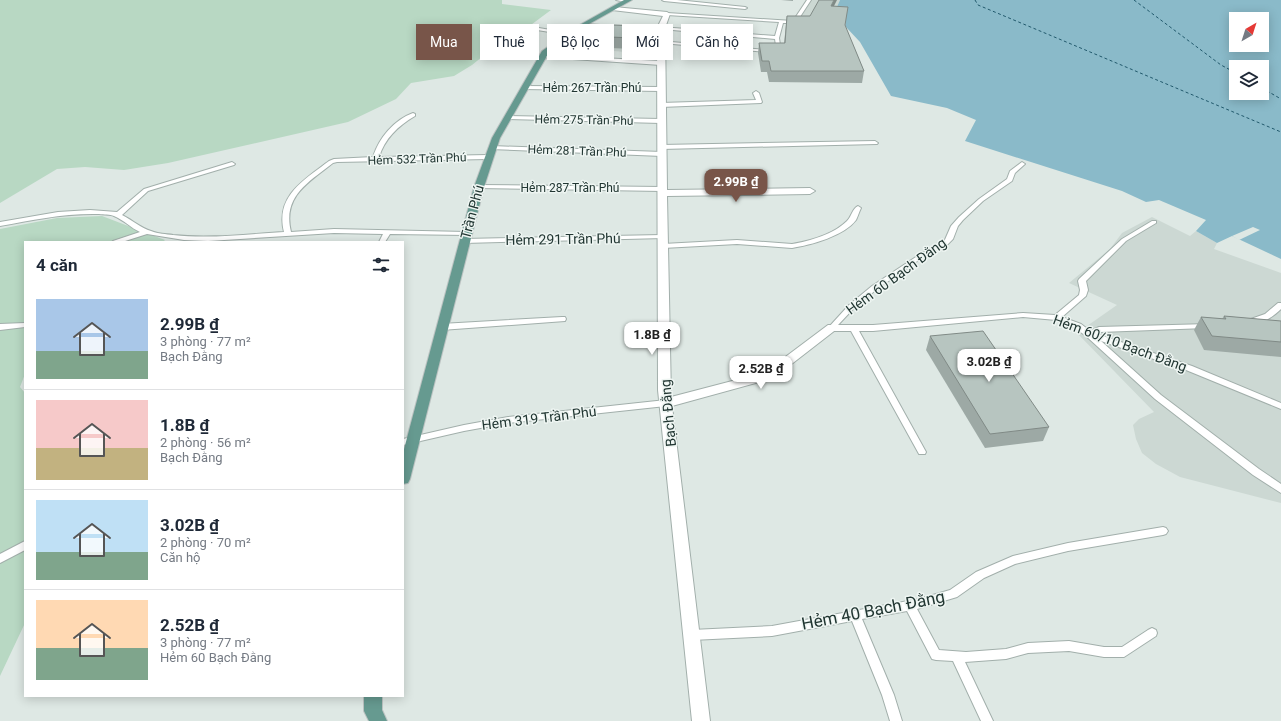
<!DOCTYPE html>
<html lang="vi">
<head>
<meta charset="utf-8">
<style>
  :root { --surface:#fff; --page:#f2f2f3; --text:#1f2937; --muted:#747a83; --line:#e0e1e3; --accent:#785549 }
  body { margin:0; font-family:Roboto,sans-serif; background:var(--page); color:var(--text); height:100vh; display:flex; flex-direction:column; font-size:15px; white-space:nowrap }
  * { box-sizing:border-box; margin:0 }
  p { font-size:13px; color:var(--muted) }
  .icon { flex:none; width:22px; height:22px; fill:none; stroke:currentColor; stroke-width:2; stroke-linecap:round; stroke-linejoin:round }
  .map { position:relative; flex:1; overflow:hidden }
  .sheet { position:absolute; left:24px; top:241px; width:380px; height:456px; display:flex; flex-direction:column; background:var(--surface); border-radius:0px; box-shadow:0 2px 10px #0003 }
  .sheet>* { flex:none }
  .banner { position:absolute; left:416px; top:24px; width:380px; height:36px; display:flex; gap:8px }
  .needle { width:26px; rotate:39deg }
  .tools { position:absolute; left:1229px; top:12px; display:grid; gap:8px }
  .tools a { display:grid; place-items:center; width:40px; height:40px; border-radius:0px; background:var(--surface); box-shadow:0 2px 10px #0003; font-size:20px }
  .price { position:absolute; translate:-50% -34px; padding:0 9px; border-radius:8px; background:#fff; color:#222; font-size:13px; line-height:26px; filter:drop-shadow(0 1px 2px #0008) }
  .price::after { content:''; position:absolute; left:50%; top:24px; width:12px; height:9px; margin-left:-6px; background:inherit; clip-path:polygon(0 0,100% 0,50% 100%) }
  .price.selected { background:var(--accent); color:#fff }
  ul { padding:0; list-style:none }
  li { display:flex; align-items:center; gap:12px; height:100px; padding:0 12px }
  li+li { border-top:1px solid var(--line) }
  li span { display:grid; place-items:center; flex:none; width:112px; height:80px; border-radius:0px; color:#555 }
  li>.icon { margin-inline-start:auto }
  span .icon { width:48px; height:48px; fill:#fffc; stroke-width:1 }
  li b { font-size:17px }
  h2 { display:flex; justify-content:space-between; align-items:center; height:48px; padding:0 12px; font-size:17px }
  .tag { padding:0 14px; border-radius:0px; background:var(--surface); box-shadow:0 2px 10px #0003; font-size:14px; line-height:36px }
  .tag.selected { background:var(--accent); color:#fff }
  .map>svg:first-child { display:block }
  .built { fill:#ccd8d3 }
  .green { fill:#b8d8c3 }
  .water { fill:#8abac9; fill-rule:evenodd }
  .pier { fill:#dee8e4 }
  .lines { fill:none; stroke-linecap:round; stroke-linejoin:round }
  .ferry { stroke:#21596c; stroke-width:1; stroke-dasharray:3 2.5; stroke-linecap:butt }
  .service-casing { stroke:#a2afab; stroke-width:2 }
  .minor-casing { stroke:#a2afab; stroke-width:2 }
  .primary-casing { stroke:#bcc3c2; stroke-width:2 }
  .service { fill:#fff; fill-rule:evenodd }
  .minor { fill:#fff; fill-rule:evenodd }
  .primary { fill:#669a90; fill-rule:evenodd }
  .wall { fill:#9da9a5 }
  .shaded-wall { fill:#808a86 }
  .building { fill:#b7c5c0; stroke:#808a86 }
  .labels { text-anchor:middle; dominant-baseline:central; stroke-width:3; stroke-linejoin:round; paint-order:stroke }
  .far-street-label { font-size:12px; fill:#213632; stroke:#eef5f2 }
  .street-label { font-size:14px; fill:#213632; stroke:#eef5f2 }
  .near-street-label { font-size:17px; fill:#213632; stroke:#eef5f2 }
</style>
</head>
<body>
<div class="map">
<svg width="1281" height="721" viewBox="0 0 1281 721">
  <rect width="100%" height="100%" fill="#dee8e4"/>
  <!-- built -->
  <g class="built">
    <polygon points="806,0 840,0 833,16 846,18 845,26 792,24"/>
    <polygon points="575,33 639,33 635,53 561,46"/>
    <polygon points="1152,217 1190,236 1196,231 1217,243 1214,249 1281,273 1281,503 1180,477 1156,464 1142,453 1136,439 1133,425 1139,419 1154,412 1077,333 1117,305 1069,283 1110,249 1122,233"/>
  </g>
  <!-- green -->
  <g class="green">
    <polygon points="0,0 502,0 502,4 551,10 516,36 498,44 472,65 454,76 411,83 396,99 348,122 168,163 124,170 85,167 57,169 0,203"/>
    <polygon points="102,216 165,240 163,242 25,242 25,374 20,387 25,393 25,623 0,676 0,229 57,218"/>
  </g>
  <!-- water -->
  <path class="water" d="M840,0H1281V259L1232,236L1217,243L1196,231L1206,220L1159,200L1146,202L1122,191L965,141L976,120L947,108L891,96L860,42L845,26L846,18L833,16ZM1236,19H1262V45H1236ZM1236,67H1262V93H1236Z"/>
  <!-- pier -->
  <polygon class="pier" points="1253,227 1260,230 1239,240 1232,236"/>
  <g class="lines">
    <!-- ferry -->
    <g class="ferry">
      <polyline points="975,0 978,5 1281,132"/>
      <polyline points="1134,0 1221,65 1236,73"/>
      <polyline points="1262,88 1281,99"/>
    </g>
    <!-- service casing -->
    <g class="service-casing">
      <g id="service">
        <polygon points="616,0 627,0 628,1 626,2"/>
        <polygon points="662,0 677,0 745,7 747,8 745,9 664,1"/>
        <polygon points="807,0 811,0 796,23 783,23 779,38 781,52 779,53 777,52 775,39 661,29 659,28 661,27 775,36 779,22 667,15 665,14 667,13 793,21"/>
        <polygon points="533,27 568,33 570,34 568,35 531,29 531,27"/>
        <polygon points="659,41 768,50 770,51 768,52 661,43 659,42"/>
        <polygon points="541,55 661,61 664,63 661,65 543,57 541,57"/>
        <polygon points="524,86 661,87 664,89 661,91 522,89 521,88"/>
        <polygon points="756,91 759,93 762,102 761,103 661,107 658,105 661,103 756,100 753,93"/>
        <path d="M413,113L415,114V116C398,126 385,138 379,157L488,155L491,157L488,159L337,162L333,163C309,182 282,196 291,232L334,229L466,232L468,233V235L390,234L385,242H379L383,234L334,233L208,241L184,240L147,234L122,242H112L113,241L140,232C131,228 124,220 114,216C110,214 104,215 99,214C65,213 33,220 0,226V222L58,212L90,210L117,212L144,189L232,162L235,164L234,165L148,191L122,215C132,220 141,228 151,231C158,234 166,234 173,235C210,239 247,234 284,232C275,196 304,180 329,161L334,159L373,157C379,138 394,120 413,113Z"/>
        <polygon points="507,116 661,119 664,121 661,123 505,119 504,118"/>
        <polygon points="875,141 878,143 877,144 661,149 658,147 661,145"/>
        <polygon points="492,146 662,152 665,154 662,156 490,149 489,148"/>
        <polygon points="1022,162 1025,164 1015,173 1012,181 983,201 963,220 958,226 953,239 948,244 926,255 877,289 854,308 838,325 873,325 1023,313 1055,315 1079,295 1080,290 1078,281 1079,279 1122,239 1152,221 1156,221 1156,223 1126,241 1086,281 1088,290 1086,296 1062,317 1081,324 1090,331 1099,327 1209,324 1210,326 1206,328 1100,332 1097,334 1192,366 1281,403 1281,409 1186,370 1101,341 1161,395 1259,469 1281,484 1281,493 1253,475 1155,399 1086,336 1075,328 1056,320 1023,317 873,331 859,331 926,452 925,454 919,454 851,331 832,331 828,328 849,305 872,286 922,253 944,242 951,226 959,217 979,199 1007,179 1010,171"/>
        <polygon points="479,185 662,187 665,189 662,191 477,188 477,186"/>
        <path d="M858,206L861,208C859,212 858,216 856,220C844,236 811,245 792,248L737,244L663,248L660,246L663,244L737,240L792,244C810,241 834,234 847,221C852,216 852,209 858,206Z"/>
        <polygon points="662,235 665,237 664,238 464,243 461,241 464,239"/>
        <path d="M1278,303H1281V309C1273,317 1260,326 1248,324L1247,322L1248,320L1265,314Z"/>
        <polygon points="562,317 565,317 566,319 565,321 441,330 437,327 441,324"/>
        <polygon points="25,323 25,327 0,330 0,324"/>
        <polygon points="666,400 669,401 670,403 669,405 666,406 508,423 464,431 403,445 403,439 464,425 508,417"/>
        <polygon points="1163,527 1166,528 1168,531 1166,534 1163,535 1068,551 1015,564 984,578 957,597 917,609 939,650 966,652 1006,649 1028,643 1069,641 1104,647 1122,647 1148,630 1152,628 1156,630 1157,633 1156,636 1124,657 1104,657 1069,651 1028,653 1006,659 965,662 993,721 981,721 953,661 936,660 932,659 907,611 862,619 894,695 902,721 890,721 882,695 852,621 772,636 692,640 688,638 687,635 688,632 692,630 772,626 919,599 950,590 976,572 1013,556 1068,543"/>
        <polygon points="25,541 25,550 0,563 0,554"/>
      </g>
    </g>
    <!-- minor casing -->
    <g class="minor-casing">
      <polygon id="minor" points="614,7 667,12 670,14 665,28 667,190 810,188 815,191 810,194 667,196 671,397 759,374 772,367 828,325 836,325 838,328 780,373 767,380 672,406 710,721 692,721 658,390 657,28 663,16 612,10 611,9"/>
    </g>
    <!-- primary casing -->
    <g class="primary-casing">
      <g id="primary">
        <polygon points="624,0 632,0 580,29 548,54 500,138 484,187 410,479 408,483 403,484 403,453 474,187 492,138 542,51 576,27"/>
        <polygon points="364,696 382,696 382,710 387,721 369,721 364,711"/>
      </g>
    </g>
    <!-- service -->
    <use href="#service" class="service"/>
    <!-- minor -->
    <use href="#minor" class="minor"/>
    <!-- primary -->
    <use href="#primary" class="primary"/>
  </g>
  <!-- wall -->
  <g class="wall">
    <polygon points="781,0 793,0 793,1"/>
    <polygon points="834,6 845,26 864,71 862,83 769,82 767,72 761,72 758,53 759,43 784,43 787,16 810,16"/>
    <polygon points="638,26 638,37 635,49 584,47 583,36"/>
    <polygon points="1224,316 1281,321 1281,357 1204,350 1194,330 1201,317 1222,319"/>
    <polygon points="930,336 1049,427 1043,441 985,448 926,350"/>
  </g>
  <!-- shaded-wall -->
  <g class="shaded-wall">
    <polygon points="834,0 837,0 829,16 831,6"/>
    <polygon points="638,26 638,37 635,49 635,38"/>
  </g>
  <!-- building -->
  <g class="building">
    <polygon points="819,0 834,0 831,6 848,7 845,25 864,71 771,71 769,61 762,61 759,43 785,43 787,16 810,16"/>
    <polygon points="588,24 638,26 635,38 583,36"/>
    <polygon points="1224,316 1281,321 1281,342 1212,336 1201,317 1226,319"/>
    <polygon points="983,331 1049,427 990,434 930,336"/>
  </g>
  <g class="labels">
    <!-- far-street labels -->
    <g class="far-street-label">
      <text x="592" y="88">Hẻm 267 Trần Phú</text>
      <text transform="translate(584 120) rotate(1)">Hẻm 275 Trần Phú</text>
      <text transform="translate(577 151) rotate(2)">Hẻm 281 Trần Phú</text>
      <text transform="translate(417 159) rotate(-2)">Hẻm 532 Trần Phú</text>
      <text x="570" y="188">Hẻm 287 Trần Phú</text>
    </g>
    <!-- street labels -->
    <g class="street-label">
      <text transform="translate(472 212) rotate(-75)">Trần Phú</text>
      <text transform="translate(563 239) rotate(-1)">Hẻm 291 Trần Phú</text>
      <text transform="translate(896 276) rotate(-36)">Hẻm 60 Bạch Đằng</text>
      <text transform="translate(1120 343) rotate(20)">Hẻm 60/10 Bạch Đằng</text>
      <text transform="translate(668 413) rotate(-95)">Bạch Đằng</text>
      <text transform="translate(539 418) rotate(-7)">Hẻm 319 Trần Phú</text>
    </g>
    <!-- near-street labels -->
    <g class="near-street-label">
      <text transform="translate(873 610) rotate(-11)">Hẻm 40 Bạch Đằng</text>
    </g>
  </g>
</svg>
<div class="tools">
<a><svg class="needle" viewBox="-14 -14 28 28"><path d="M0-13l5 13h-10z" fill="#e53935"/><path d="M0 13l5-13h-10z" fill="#747a83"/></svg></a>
<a><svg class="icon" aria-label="layers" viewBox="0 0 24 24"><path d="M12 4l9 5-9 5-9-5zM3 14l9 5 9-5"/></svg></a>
</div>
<b class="price selected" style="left:736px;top:203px">2.99B ₫</b>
<b class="price" style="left:652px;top:356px">1.8B ₫</b>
<b class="price" style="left:989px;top:383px">3.02B ₫</b>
<b class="price" style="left:761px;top:390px">2.52B ₫</b>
<div class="banner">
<a class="tag selected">Mua</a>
<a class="tag">Thuê</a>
<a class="tag">Bộ lọc</a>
<a class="tag">Mới</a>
<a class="tag">Căn hộ</a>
</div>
<section class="sheet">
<h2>4 căn<svg class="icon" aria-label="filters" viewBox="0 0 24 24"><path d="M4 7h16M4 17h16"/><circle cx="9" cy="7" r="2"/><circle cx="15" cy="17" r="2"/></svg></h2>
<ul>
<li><span style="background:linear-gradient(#a9c7e8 65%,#7fa58c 0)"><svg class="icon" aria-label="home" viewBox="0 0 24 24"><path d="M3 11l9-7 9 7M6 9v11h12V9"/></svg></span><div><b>2.99B ₫</b><p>3 phòng · 77 m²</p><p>Bạch Đằng</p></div></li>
<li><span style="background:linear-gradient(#f6c9c9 60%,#c2b280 0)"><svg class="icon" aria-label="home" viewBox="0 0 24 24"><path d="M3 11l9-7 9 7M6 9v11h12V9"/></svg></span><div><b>1.8B ₫</b><p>2 phòng · 56 m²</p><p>Bạch Đằng</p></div></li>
<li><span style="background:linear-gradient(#bfe0f5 65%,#7fa58c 0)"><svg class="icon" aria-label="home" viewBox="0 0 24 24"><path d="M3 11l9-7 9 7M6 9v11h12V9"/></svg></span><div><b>3.02B ₫</b><p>2 phòng · 70 m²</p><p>Căn hộ</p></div></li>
<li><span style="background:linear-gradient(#ffd9b3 60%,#7fa58c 0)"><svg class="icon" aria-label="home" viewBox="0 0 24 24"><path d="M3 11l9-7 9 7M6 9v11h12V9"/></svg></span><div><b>2.52B ₫</b><p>3 phòng · 77 m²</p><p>Hẻm 60 Bạch Đằng</p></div></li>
</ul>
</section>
</div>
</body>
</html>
